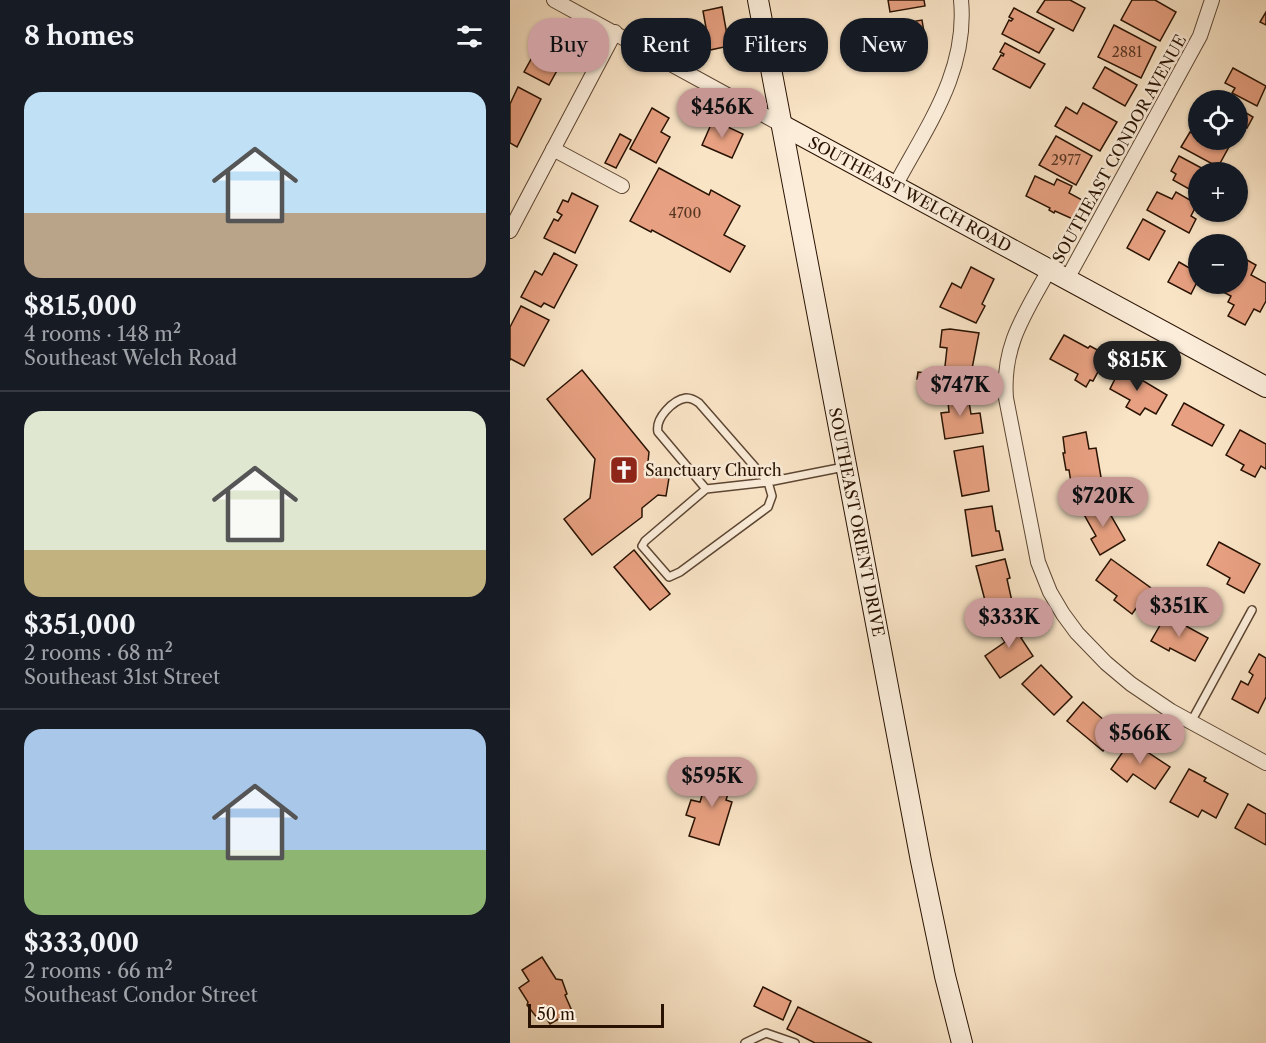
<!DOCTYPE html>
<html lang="en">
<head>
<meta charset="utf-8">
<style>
  :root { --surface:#171b24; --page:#20242c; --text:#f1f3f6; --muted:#9ea1a6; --line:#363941; --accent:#c59692 }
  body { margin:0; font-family:"Libre Caslon Text",serif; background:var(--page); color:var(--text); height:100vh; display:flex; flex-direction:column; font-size:22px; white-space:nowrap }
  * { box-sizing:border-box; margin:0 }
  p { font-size:20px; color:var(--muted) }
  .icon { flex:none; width:33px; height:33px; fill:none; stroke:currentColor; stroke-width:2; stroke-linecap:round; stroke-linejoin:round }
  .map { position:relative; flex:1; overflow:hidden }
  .sheet { display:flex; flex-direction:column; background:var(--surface); width:510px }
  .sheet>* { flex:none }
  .banner { position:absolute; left:18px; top:18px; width:570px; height:54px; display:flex; gap:12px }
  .tools { position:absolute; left:678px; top:90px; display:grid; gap:12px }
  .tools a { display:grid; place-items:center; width:60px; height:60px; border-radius:50%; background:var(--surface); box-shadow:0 2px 4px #0004; font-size:30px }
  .scale { position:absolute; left:18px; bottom:15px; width:136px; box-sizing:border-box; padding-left:6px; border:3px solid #291202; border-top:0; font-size:16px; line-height:21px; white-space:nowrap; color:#291202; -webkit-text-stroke:4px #fbedda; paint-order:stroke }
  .price { position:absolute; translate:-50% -51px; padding:0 14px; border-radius:21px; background:var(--accent); color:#111; font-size:20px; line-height:39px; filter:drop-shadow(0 2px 3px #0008) }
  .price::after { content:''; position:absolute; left:50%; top:36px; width:18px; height:14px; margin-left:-9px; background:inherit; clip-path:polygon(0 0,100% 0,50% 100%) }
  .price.current { background:#222; color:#fff }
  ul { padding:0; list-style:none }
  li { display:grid; align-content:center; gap:12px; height:318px; padding:0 24px }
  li+li { border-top:2px solid var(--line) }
  li span { display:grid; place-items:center; height:186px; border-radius:18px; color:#555 }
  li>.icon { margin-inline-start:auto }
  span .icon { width:108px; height:108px; fill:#fffc; stroke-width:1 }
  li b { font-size:26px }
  h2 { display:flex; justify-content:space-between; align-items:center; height:72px; padding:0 24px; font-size:26px }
  .pill { padding:0 21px; border-radius:24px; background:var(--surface); box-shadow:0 2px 4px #0004; font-size:21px; line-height:54px }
  .pill.current { background:var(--accent); color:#111 }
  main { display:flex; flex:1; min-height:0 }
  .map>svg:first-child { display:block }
  .building { fill:#e7a081; stroke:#291202; stroke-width:1.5 }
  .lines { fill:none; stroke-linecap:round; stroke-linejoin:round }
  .lane-casing { stroke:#5d4633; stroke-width:10 }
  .street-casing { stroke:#5d4633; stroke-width:16 }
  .secondary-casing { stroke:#291202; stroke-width:22 }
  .lane { stroke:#fbedda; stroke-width:7 }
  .street { stroke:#fbedda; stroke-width:14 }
  .secondary { stroke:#fbedda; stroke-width:20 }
  .labels { text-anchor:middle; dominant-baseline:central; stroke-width:5; stroke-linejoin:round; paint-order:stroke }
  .number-label { font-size:14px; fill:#583622 }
  .street-label { font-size:16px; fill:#291202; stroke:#fbedda }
  .poi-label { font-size:16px; fill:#291202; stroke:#fbedda; text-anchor:start }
</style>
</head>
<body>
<main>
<section class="sheet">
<h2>8 homes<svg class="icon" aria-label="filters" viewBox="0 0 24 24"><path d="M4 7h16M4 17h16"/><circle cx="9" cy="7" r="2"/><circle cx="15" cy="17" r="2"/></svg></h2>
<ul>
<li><span style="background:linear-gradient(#bfe0f5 65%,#b9a48a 0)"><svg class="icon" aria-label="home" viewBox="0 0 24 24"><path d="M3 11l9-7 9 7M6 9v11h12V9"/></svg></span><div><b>$815,000</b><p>4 rooms · 148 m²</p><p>Southeast Welch Road</p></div></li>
<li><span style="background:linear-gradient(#dfe7d0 75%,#c2b280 0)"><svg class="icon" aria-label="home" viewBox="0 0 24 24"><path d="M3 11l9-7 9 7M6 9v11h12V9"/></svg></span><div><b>$351,000</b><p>2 rooms · 68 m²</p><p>Southeast 31st Street</p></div></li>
<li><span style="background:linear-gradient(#a9c7e8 65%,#8fb573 0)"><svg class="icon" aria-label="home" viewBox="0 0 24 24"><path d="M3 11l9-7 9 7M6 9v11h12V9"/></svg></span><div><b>$333,000</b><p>2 rooms · 66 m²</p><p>Southeast Condor Street</p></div></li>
</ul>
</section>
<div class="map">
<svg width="756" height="1043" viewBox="0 0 756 1043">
  <rect width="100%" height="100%" fill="#f9e4c6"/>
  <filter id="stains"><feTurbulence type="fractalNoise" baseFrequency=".00333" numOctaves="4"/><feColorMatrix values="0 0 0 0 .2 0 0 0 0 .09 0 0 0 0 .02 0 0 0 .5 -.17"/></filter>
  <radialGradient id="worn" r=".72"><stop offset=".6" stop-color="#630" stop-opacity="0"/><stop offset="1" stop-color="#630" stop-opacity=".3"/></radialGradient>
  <!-- building -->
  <g class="building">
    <polygon points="378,0 414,0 415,6 380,12"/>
    <polygon points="535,0 560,0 575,8 563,31 527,12"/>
    <polygon points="622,0 645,0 666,12 650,41 611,20"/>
    <polygon points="212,7 219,46 200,50 193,11"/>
    <polygon points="504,8 544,29 529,53 492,34 499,20 501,21 503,19 499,17"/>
    <polygon points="756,12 756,25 750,22"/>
    <polygon points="412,20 415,38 410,39 413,53 386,58 381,25"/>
    <polygon points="604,25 646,47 631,78 588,57"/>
    <polygon points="35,34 60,47 39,85 14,72"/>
    <polygon points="495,43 535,64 520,88 483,69 491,55 493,56 494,54 490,52"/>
    <polygon points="595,67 627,85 615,106 583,88"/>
    <polygon points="723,68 756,86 747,106 722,93 725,88 715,83"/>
    <polygon points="8,87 31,99 7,147 0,143 0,104"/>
    <polygon points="573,103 607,122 590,151 545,126 556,107 567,114"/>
    <polygon points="142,108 159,118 151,132 160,137 146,163 120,149"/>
    <polygon points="728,108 743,117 737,128 732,125 728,133"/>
    <polygon points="203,120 233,134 222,158 192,145"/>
    <polygon points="680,132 688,136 688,140 714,140 721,143 708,167 671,147"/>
    <polygon points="110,134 121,140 106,168 95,163"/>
    <polygon points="546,136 582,156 566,185 529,165"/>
    <polygon points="669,156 699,172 688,172 688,194 663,180 666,174 661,171"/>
    <polygon points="149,168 199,195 201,190 230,206 214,235 235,246 220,272 142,230 141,232 120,221"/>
    <polygon points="525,176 544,185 547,179 562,186 559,193 574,201 565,220 545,211 544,213 539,210 540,208 516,196"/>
    <polygon points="647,192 662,199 666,192 687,204 681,216 686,219 679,233 637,210"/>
    <polygon points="62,193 88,206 65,253 34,238 44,219 48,221 52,215 47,212 53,200 58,202"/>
    <polygon points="633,219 655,231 639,260 617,248"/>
    <polygon points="44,253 67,265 44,308 34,303 31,307 11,297 25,271 32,275"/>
    <polygon points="728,255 746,265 741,275 756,283 756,301 750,312 744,309 735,325 718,316 724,305 718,302 721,296 713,292 717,284 728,284"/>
    <polygon points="669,262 688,273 688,280 681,294 658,282"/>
    <polygon points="461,267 484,279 472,304 475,306 466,323 430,307 442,283 451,288"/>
    <polygon points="11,306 39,320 14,366 1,359 0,360 0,327"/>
    <polygon points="440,329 469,333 460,379 434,376 433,381 407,379 408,372 434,375 437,348 430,347 432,330"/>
    <polygon points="554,335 578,348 580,346 597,355 583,381 580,380 576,387 565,380 568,374 540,359"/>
    <polygon points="612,365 632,375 630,379 657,395 646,414 635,408 630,415 616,407 620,400 600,389"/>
    <polygon points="72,370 139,452 138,462 151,477 159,478 156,496 148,495 132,508 132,517 82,555 54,519 80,498 85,459 37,399"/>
    <polygon points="457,390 461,414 470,413 473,433 435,439 431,413 439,412 437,393"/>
    <polygon points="674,403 714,425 702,446 662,425"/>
    <polygon points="730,430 756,444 756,469 751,466 745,477 731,470 734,465 716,455"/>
    <polygon points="576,432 579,449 586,448 592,483 562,489 559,470 556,470 553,453 555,453 553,437"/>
    <polygon points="473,446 479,491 452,496 444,451"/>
    <polygon points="592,500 615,540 590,555 581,539 586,536 572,511"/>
    <polygon points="482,506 486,531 489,531 493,550 462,556 455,510"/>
    <polygon points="709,542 750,564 734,593 717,584 720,578 697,565"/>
    <polygon points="124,550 160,594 140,610 104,567"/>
    <polygon points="495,559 500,578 497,579 503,606 478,612 466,566"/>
    <polygon points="601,559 641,588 622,614 604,600 607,596 586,580"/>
    <polygon points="656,615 698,638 685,661 660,648 659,651 641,641"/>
    <polygon points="504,616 516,634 511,638 523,656 490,678 475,656 495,642 486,629"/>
    <polygon points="749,654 756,658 756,697 748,713 722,699 731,681 738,685 743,675 739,672"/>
    <polygon points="531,665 562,697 544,715 512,684"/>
    <polygon points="573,702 595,721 597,718 611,730 593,751 557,721"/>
    <polygon points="623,737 638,747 636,751 660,767 645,789 623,774 617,782 601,769"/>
    <polygon points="200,769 224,776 216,800 222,802 209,845 179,836 185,818 176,815 181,800 190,802"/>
    <polygon points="679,769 696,778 694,781 718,794 706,818 692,810 688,817 660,802"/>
    <polygon points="738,804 756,814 756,845 725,828"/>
    <polygon points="32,957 46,979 52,980 57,994 55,995 62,1011 40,1024 34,1015 28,1019 17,1005 18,1002 9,988 19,981 12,970"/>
    <polygon points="253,987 281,1001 273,1020 244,1006"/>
    <polygon points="288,1007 362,1043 305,1043 277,1029"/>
  </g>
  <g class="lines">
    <!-- lane casing -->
    <g class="lane-casing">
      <g id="lane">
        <path d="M196,489L148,432C145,418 163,400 176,398C181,398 185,400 189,403L258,482L262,496L258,507L170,572L159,577L132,546L135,541L196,489L258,482L334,467"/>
        <polyline points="681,722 742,610"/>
        <polyline points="235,1043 256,1033 285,1043"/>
      </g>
    </g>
    <!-- street casing -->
    <g class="street-casing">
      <g id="street">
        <polyline points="44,0 272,125"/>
        <polyline points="43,149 112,186"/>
        <path d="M385,186C417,126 458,71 451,0"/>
        <polyline points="0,231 105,32"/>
        <path d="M539,270C515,314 492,345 496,398L528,562L540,592L553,614L567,633L596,663L621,684L661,711L756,763"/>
        <polyline points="557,279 690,36 702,0"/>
      </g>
    </g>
    <!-- secondary casing -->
    <g class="secondary-casing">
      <g id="secondary">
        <polyline points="248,0 411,861 435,976 452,1043"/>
        <polyline points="272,125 756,387"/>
      </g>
    </g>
    <!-- lane -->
    <use href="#lane" class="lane"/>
    <!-- street -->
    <use href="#street" class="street"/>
    <!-- secondary -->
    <use href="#secondary" class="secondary"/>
  </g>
  <!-- icons -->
  <defs>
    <g id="church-square" transform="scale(1.5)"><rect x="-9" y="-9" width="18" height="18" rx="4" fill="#8f2418" stroke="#fbedda"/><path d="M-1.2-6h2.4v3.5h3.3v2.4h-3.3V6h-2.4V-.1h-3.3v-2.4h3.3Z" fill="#fff"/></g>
  </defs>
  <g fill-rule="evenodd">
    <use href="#church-square" x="114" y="470"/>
  </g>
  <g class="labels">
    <!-- number labels -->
    <g class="number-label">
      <text x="617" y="52">2881</text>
      <text x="556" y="160">2977</text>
      <text x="175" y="213">4700</text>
    </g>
    <!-- street labels -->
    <g class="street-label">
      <text transform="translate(609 149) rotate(-61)">SOUTHEAST CONDOR AVENUE</text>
      <text transform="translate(400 194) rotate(28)">SOUTHEAST WELCH ROAD</text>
      <text transform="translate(347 522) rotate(79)">SOUTHEAST ORIENT DRIVE</text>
    </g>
    <!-- poi labels -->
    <g class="poi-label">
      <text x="135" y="470">Sanctuary Church</text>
    </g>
  </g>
  <rect width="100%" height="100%" filter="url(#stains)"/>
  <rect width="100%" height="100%" fill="url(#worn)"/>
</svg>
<div class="tools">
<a><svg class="icon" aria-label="locate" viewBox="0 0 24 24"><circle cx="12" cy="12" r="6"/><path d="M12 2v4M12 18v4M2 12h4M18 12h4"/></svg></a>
<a>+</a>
<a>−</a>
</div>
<div class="scale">50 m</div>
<b class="price" style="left:212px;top:139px">$456K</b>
<b class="price current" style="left:627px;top:392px">$815K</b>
<b class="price" style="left:450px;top:417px">$747K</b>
<b class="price" style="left:593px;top:528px">$720K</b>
<b class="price" style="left:669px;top:638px">$351K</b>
<b class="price" style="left:499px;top:649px">$333K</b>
<b class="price" style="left:630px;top:765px">$566K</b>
<b class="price" style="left:202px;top:808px">$595K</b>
<div class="banner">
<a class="pill current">Buy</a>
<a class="pill">Rent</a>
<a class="pill">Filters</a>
<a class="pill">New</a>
</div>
</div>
</main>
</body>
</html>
